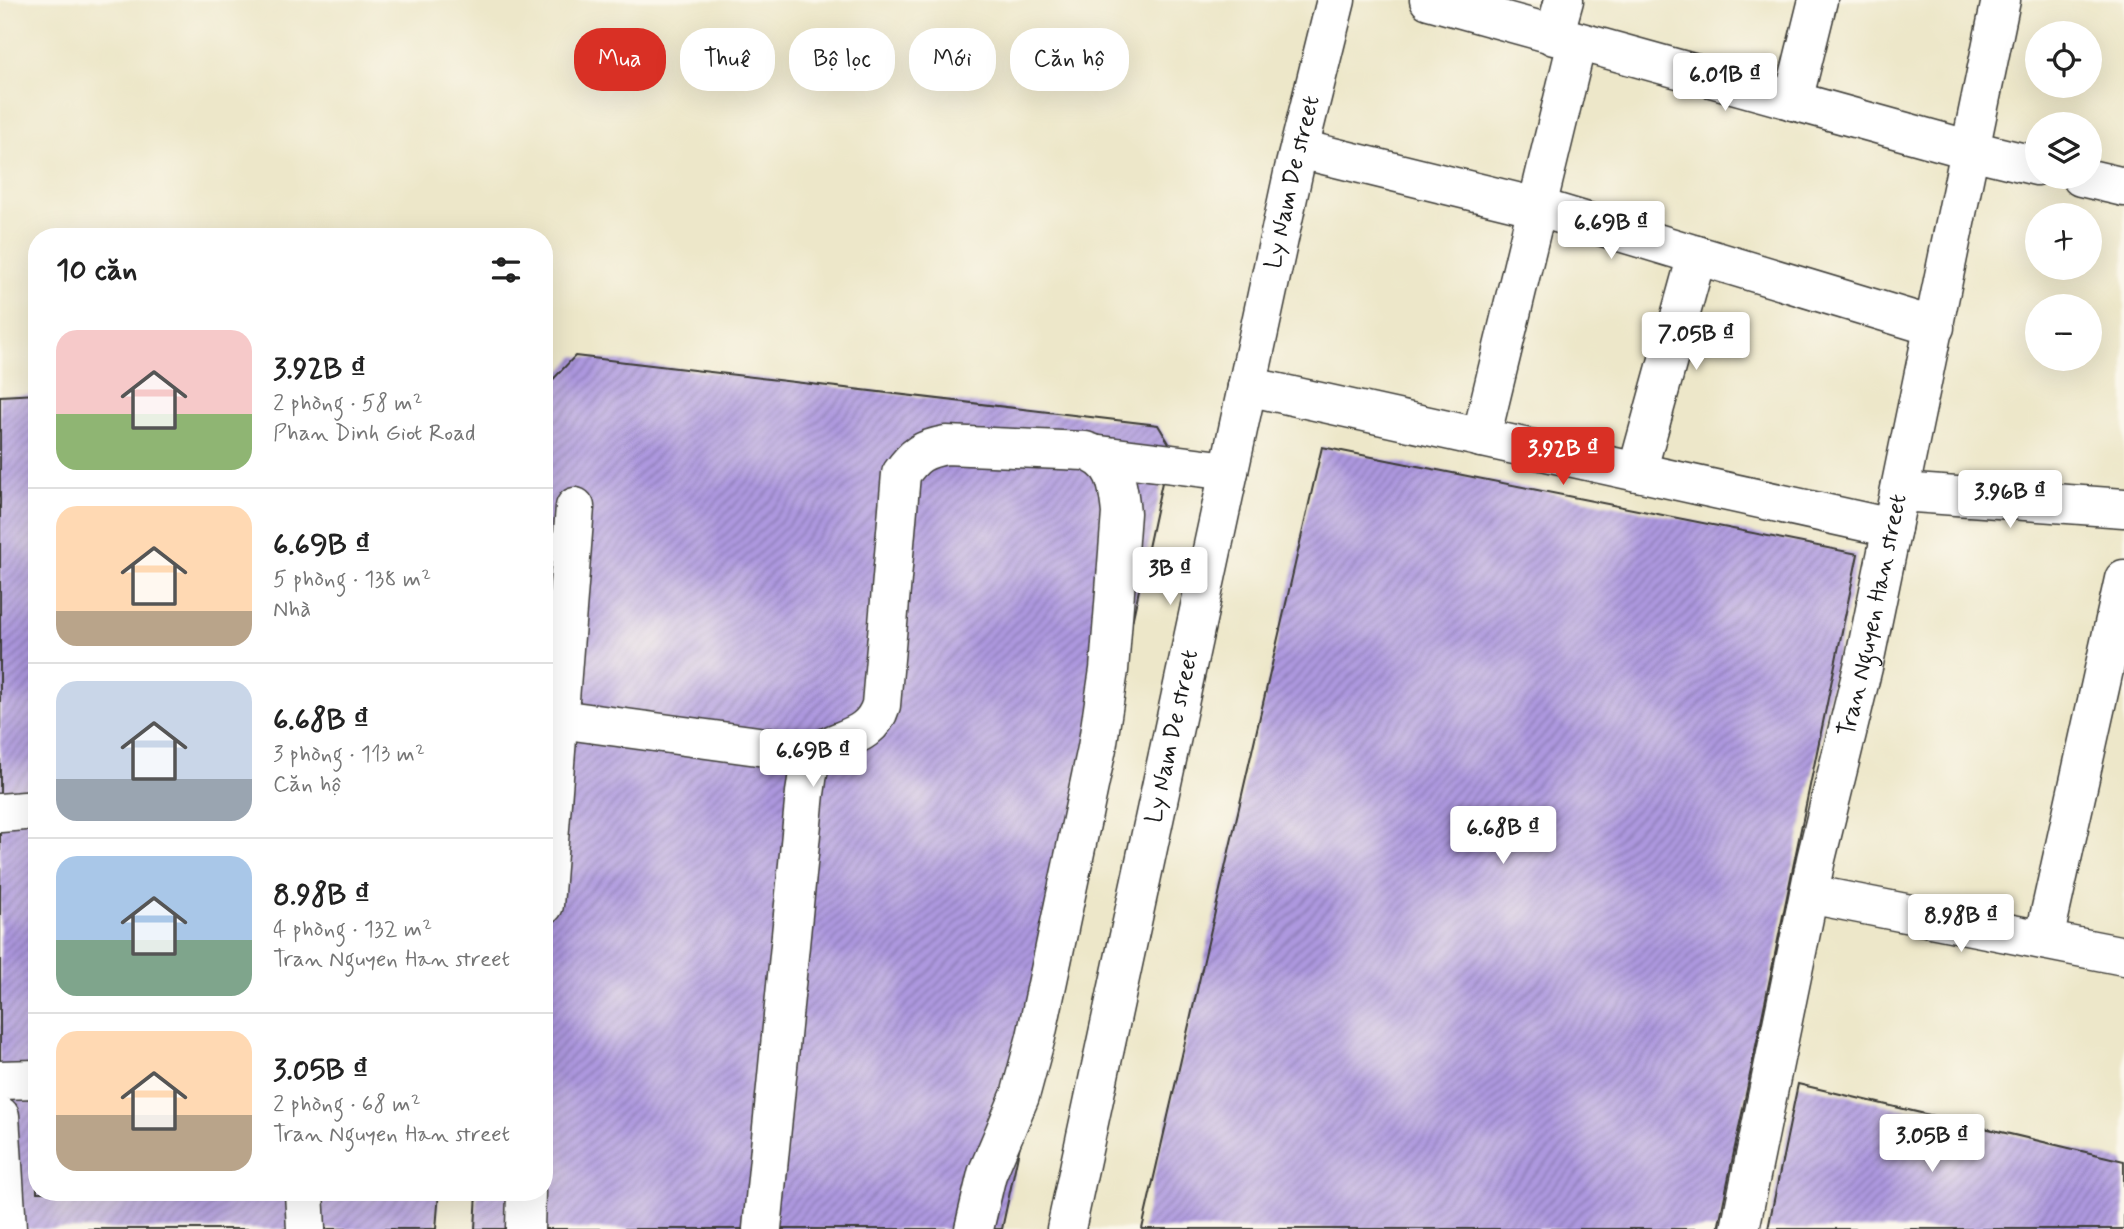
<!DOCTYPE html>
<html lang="vi">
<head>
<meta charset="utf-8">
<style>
  :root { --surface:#fff; --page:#f6f6f6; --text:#222; --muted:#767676; --line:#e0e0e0; --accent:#d93025 }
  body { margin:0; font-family:Mynerve,sans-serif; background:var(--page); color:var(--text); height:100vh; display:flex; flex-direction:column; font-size:26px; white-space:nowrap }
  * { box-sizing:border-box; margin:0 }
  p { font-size:23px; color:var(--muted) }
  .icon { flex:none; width:38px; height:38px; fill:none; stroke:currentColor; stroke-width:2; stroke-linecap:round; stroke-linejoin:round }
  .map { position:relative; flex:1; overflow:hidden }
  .sheet { position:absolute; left:28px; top:228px; width:525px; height:973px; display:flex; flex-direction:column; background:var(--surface); border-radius:28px; box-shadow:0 7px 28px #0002 }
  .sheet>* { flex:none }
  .hud { position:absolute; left:574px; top:28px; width:665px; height:63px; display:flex; gap:14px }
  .buttons { position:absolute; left:2025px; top:21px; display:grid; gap:14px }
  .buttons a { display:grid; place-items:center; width:77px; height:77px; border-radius:50%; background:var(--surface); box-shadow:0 7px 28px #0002; font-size:35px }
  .price { position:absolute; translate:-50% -60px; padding:0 16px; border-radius:7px; background:#fff; color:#222; font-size:23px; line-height:46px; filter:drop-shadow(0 2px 4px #0008) }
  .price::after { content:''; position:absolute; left:50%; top:42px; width:21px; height:16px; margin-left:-10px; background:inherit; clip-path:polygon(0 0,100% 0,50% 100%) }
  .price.active { background:var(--accent); color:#fff }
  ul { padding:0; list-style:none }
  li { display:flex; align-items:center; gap:21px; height:175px; padding:0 28px }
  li+li { border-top:2px solid var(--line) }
  li span { display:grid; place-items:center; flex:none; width:196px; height:140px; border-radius:21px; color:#555 }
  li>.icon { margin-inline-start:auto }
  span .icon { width:84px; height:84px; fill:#fffc; stroke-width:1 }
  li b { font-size:30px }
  h2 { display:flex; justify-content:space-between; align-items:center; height:84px; padding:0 28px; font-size:30px }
  .chip { padding:0 24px; border-radius:28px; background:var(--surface); box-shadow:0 7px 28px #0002; font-size:24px; line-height:63px }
  .chip.active { background:var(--accent); color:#fff }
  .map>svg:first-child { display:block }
  .building { fill:url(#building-hatch) }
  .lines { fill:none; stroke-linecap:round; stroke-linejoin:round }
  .minor-casing { stroke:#3b3a36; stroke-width:41 }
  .minor { stroke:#fff; stroke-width:38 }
  .labels { text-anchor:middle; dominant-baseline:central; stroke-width:5; stroke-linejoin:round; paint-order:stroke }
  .street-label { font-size:24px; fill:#1c1c1c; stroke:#fbf7ec }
</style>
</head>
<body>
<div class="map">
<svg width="2124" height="1229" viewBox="0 0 2124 1229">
  <defs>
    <pattern id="building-hatch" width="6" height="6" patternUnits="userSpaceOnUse" patternTransform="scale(1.75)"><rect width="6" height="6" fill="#ad98df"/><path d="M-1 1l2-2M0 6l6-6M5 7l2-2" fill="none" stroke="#8c7bb4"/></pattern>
  </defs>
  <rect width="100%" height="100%" fill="#fbf7ec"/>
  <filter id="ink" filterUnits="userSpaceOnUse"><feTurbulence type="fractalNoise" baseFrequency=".0143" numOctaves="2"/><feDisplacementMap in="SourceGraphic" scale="14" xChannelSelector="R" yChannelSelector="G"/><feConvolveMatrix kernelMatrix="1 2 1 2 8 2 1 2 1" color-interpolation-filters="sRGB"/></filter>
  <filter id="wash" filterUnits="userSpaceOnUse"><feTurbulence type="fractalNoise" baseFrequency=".00686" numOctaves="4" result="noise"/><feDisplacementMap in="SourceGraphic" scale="28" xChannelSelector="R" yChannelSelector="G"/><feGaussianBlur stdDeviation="1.57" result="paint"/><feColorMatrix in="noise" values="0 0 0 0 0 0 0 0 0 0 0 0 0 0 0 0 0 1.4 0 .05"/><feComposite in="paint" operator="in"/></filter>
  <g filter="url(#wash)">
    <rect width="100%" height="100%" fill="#ede7c9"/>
    <g id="blocks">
      <!-- building -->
      <g class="building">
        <polygon points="575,356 1158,425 1170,445 1002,1229 475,1229 477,1192 544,1192 544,389"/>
        <polygon points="37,394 37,1192 439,1192 436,1229 0,1229 0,396"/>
        <polygon points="1322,447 1858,554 1718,1229 1142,1229"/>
        <polygon points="1798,1084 2124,1161 2124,1229 1768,1229"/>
      </g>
    </g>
  </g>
  <g filter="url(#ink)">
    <use href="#blocks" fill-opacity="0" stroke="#3b3a36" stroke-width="2"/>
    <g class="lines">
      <!-- minor casing -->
      <g class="minor-casing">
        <g id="minor">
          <polyline points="1429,0 1971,150 2037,166"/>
          <polyline points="1554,36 1564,0"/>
          <polyline points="1793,101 1818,0"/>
          <polyline points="1300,149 1537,207 1935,327"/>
          <polyline points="2081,177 2124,187"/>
          <polyline points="1247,386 1892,528"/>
          <polyline points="1481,438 1577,42"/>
          <polyline points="1100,455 1229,471"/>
          <polyline points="1637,472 1697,255"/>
          <polyline points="1900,492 2124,508"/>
          <polyline points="559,719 817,754"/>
          <polyline points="0,813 37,810"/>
          <polyline points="1809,894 2124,956"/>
          <polyline points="544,905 575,507"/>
          <polyline points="2044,940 2124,579"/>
          <polyline points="0,1080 37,1079"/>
          <polyline points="0,1116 7,1229"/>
          <polyline points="304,1192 306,1229"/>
          <polyline points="525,1229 526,1192"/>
          <path d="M762,1229L805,793C807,783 807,770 812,761C827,735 869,745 881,705L901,474C914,455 923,449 946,445L1085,451C1116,460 1118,485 1121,513L1109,670L1097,748L1036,1037L1020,1096L987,1174L974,1229"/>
          <path id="s1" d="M1066,1229L1294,169L1336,0"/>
          <path id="s2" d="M1740,1229L1816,859L1864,663L2001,0"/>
        </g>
      </g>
      <!-- minor -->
      <use href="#minor" class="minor"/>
    </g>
  </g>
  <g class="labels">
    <!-- street labels -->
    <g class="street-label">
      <text stroke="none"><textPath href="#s1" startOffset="1071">Ly Nam De street</textPath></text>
      <text stroke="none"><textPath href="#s2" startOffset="628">Tran Nguyen Han street</textPath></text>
      <text stroke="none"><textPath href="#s1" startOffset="504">Ly Nam De street</textPath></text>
    </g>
  </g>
</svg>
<div class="buttons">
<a><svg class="icon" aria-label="locate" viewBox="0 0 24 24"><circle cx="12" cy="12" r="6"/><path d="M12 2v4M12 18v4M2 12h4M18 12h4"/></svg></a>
<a><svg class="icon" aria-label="layers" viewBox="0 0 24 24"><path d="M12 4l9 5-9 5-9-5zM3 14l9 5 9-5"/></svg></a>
<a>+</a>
<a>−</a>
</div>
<b class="price" style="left:1725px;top:113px">6.01B ₫</b>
<b class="price" style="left:1611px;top:261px">6.69B ₫</b>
<b class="price" style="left:1696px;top:372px">7.05B ₫</b>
<b class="price active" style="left:1563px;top:487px">3.92B ₫</b>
<b class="price" style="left:2010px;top:530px">3.96B ₫</b>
<b class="price" style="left:1170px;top:607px">3B ₫</b>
<b class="price" style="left:813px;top:789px">6.69B ₫</b>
<b class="price" style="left:1503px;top:866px">6.68B ₫</b>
<b class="price" style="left:1961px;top:954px">8.98B ₫</b>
<b class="price" style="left:1932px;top:1174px">3.05B ₫</b>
<div class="hud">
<a class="chip active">Mua</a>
<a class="chip">Thuê</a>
<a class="chip">Bộ lọc</a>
<a class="chip">Mới</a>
<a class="chip">Căn hộ</a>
</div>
<section class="sheet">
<h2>10 căn<svg class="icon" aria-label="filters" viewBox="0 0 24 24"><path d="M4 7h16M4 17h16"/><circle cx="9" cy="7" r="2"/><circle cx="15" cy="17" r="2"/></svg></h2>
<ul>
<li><span style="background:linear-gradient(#f6c9c9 60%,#8fb573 0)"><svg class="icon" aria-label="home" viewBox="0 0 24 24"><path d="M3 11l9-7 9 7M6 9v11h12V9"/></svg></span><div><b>3.92B ₫</b><p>2 phòng · 58 m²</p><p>Phan Dinh Giot Road</p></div></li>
<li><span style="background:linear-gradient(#ffd9b3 75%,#b9a48a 0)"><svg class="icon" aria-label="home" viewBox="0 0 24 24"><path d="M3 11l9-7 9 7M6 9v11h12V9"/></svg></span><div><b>6.69B ₫</b><p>5 phòng · 138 m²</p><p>Nhà</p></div></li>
<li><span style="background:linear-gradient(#c9d6e8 70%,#9aa5b1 0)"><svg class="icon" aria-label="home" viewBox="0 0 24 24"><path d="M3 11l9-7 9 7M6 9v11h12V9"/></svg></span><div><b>6.68B ₫</b><p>3 phòng · 113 m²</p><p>Căn hộ</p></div></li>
<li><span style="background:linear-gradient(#a9c7e8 60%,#7fa58c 0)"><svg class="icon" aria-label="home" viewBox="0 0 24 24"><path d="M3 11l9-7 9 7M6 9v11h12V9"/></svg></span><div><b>8.98B ₫</b><p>4 phòng · 132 m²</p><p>Tran Nguyen Han street</p></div></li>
<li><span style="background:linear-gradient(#ffd9b3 60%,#b9a48a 0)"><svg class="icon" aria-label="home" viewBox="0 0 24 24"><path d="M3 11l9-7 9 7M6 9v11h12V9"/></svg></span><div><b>3.05B ₫</b><p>2 phòng · 68 m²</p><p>Tran Nguyen Han street</p></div></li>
</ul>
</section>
</div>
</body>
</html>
